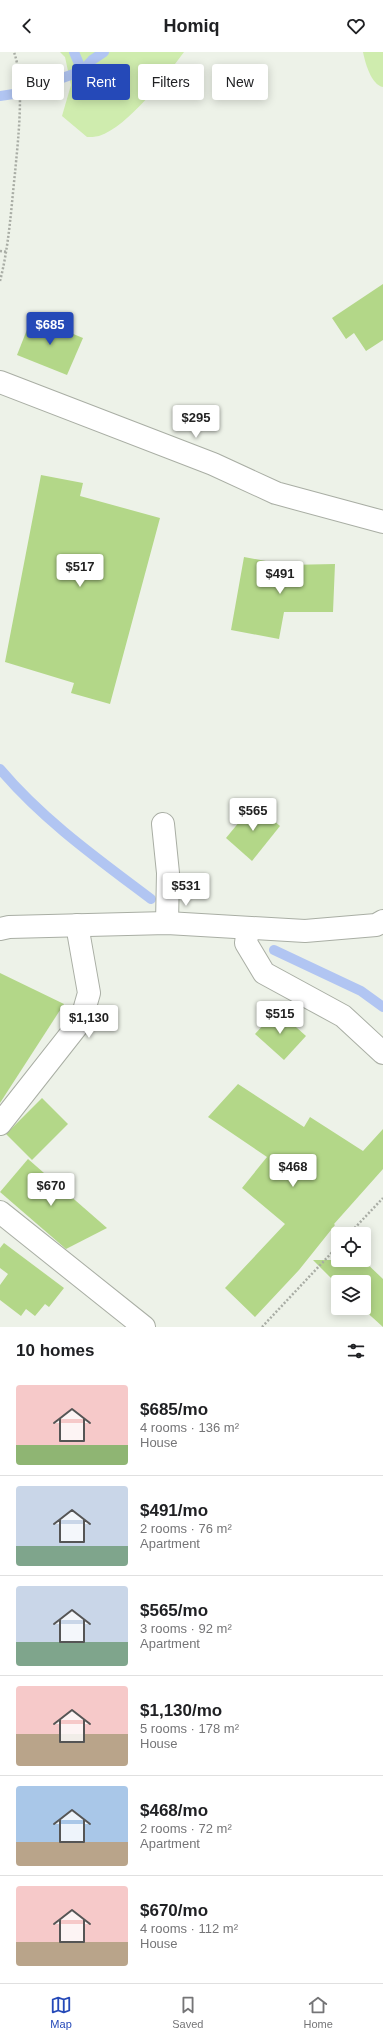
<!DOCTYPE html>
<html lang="en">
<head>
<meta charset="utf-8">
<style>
  :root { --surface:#fff; --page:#f2f2f2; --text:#202124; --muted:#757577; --line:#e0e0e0; --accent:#2549b8 }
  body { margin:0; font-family:Arial,sans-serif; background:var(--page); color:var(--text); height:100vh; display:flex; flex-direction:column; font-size:15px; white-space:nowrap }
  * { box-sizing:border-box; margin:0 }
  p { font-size:13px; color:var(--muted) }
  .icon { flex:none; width:22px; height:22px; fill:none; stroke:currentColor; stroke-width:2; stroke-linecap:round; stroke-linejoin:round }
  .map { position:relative; height:1275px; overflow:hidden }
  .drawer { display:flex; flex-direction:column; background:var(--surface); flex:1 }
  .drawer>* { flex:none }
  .banner { position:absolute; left:12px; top:12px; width:359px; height:36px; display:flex; gap:8px }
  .buttons { position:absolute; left:331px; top:1175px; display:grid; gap:8px }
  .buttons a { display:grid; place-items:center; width:40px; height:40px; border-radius:4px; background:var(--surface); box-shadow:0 2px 10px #0003; font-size:20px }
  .price { position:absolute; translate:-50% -34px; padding:0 9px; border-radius:4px; background:#fff; color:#222; font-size:13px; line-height:26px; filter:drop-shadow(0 1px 2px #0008) }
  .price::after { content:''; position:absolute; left:50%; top:24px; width:12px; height:9px; margin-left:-6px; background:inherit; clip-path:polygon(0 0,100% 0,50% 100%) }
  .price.current { background:var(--accent); color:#fff }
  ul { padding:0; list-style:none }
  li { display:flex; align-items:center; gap:12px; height:100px; padding:0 16px }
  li+li { border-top:1px solid var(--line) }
  li span { display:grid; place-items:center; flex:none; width:112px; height:80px; border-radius:4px; color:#555 }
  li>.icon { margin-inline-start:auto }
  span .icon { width:48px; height:48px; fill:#fffc; stroke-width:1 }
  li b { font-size:17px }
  h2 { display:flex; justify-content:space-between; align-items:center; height:48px; padding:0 16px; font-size:17px }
  .pill { padding:0 14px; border-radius:4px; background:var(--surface); box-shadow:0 2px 10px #0003; font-size:14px; line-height:36px }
  .pill.current { background:var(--accent); color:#fff }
  header { display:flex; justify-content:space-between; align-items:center; height:52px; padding:0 16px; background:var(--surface); font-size:18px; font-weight:700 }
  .tab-bar { display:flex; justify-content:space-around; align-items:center; height:56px; border-top:1px solid var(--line); background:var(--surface); font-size:11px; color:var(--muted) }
  .tab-bar a { display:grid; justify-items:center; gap:2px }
  .tab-bar .current { color:var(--accent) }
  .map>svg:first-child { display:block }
  .green { fill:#cfecae }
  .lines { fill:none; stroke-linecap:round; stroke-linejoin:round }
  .stream { stroke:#b1c5f2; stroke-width:10 }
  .building { fill:#b3d788 }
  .minor-casing { stroke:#a9aea4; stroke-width:24 }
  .path { stroke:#a9ada5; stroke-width:2.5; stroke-dasharray:2 2; stroke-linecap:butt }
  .minor { stroke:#fff; stroke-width:22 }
</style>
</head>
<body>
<header><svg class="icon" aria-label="back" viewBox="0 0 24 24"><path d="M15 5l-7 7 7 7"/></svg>Homiq<svg class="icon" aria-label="heart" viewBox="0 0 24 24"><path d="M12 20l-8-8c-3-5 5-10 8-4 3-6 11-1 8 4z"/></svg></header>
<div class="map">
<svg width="383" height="1275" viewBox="0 0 383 1275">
  <rect width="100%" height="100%" fill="#edf2e8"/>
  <!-- green -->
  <g class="green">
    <path d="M60,0H184C165,25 129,74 99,84C95,85 90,85 87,85L62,64L71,33L65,5Z"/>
    <path d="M363,0H383V35C371,33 365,10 363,0Z"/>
  </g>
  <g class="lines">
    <!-- stream -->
    <g class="stream">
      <polyline points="74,0 82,19"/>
      <polyline points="0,44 20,41 82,19 92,8 104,0"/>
      <path d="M0,717C43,768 98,807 151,847"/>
      <polyline points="274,898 361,939 383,955"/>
    </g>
  </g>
  <!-- building -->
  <g class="building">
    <polygon points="383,232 383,288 366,299 354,281 346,287 332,266"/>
    <polygon points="32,265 83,286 67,323 17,303"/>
    <polygon points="41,423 83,431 80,444 160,466 110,652 71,641 74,631 5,610"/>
    <polygon points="244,505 287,513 335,512 333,560 284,560 279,587 231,578"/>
    <polygon points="254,752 280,774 252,809 226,786"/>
    <polygon points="0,921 64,952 0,1051"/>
    <polygon points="277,958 306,984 284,1008 255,982"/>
    <polygon points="238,1032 304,1075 310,1065 363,1099 383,1077 383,1117 334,1172 335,1173 299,1218 255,1265 225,1236 285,1172 242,1136 267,1105 208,1065"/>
    <polygon points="42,1046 68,1072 32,1108 6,1082"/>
    <polygon points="28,1107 107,1176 66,1197 0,1140"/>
    <polygon points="4,1191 64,1236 49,1255 45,1252 35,1264 26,1257 21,1264 0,1248 0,1233 8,1222 0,1216 0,1196"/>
    <polygon points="313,1208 363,1208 383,1227 383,1275 362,1256 364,1256 364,1230 338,1230 338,1233"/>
  </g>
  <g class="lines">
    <!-- minor casing -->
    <g class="minor-casing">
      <g id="minor">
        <polyline points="0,330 213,412 276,441 383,470"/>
        <polyline points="163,772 168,821 167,871"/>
        <polyline points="248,876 246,891 264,921 343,964 383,1001"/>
        <polyline points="0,877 9,875 167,871 305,879 376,873 383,869"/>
        <polyline points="0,1072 81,969 89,941 77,873"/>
        <polyline points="0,1160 144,1275"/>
      </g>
    </g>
    <!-- path -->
    <g class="path">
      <polyline points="0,199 7,200"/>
      <path d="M0,229C9,194 11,158 15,121C18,88 25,31 14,0"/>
      <polyline points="349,1182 383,1146"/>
      <polyline points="262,1275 338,1194"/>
    </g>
    <!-- minor -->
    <use href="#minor" class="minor"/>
  </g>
</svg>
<div class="buttons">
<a><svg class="icon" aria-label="locate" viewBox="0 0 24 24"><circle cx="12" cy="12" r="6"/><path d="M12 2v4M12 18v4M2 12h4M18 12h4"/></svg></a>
<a><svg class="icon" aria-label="layers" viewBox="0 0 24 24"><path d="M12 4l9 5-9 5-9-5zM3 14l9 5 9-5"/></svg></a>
</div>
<b class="price current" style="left:50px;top:294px">$685</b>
<b class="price" style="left:196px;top:387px">$295</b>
<b class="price" style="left:80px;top:536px">$517</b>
<b class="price" style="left:280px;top:543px">$491</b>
<b class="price" style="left:253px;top:780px">$565</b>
<b class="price" style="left:186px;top:855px">$531</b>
<b class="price" style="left:280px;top:983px">$515</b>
<b class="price" style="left:89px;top:987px">$1,130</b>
<b class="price" style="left:293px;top:1136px">$468</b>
<b class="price" style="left:51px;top:1155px">$670</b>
<div class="banner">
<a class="pill">Buy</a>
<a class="pill current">Rent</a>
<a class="pill">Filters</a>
<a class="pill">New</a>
</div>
</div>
<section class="drawer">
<h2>10 homes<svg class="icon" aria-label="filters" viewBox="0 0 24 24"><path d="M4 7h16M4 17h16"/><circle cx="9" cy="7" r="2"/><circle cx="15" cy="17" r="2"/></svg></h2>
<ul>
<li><span style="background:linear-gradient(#f6c9c9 75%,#8fb573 0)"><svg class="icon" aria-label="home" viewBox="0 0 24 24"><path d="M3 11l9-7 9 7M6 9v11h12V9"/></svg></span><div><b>$685/mo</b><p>4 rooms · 136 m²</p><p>House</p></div></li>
<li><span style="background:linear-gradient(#c9d6e8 75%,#7fa58c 0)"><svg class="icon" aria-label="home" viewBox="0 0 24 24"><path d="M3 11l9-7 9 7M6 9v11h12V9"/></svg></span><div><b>$491/mo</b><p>2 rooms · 76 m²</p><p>Apartment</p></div></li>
<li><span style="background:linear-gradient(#c9d6e8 70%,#7fa58c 0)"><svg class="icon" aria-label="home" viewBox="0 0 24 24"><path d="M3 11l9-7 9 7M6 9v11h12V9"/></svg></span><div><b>$565/mo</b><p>3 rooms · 92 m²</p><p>Apartment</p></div></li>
<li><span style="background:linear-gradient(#f6c9c9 60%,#b9a48a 0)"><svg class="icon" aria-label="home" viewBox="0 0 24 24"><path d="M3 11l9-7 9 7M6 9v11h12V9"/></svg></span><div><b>$1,130/mo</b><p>5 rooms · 178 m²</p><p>House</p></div></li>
<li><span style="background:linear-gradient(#a9c7e8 70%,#b9a48a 0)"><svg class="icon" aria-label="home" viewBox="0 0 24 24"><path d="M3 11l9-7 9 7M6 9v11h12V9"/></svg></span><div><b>$468/mo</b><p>2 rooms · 72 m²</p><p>Apartment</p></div></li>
<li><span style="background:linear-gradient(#f6c9c9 70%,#b9a48a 0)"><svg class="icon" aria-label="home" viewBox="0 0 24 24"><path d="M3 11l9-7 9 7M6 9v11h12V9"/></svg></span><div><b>$670/mo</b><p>4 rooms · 112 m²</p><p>House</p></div></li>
</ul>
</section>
<nav class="tab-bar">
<a class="current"><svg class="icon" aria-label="map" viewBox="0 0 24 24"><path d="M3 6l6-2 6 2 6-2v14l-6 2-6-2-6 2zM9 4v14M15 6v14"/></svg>Map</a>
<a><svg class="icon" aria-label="saved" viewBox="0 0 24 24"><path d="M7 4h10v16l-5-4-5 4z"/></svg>Saved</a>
<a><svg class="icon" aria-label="home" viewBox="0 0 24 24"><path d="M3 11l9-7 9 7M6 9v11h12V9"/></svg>Home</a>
</nav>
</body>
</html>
